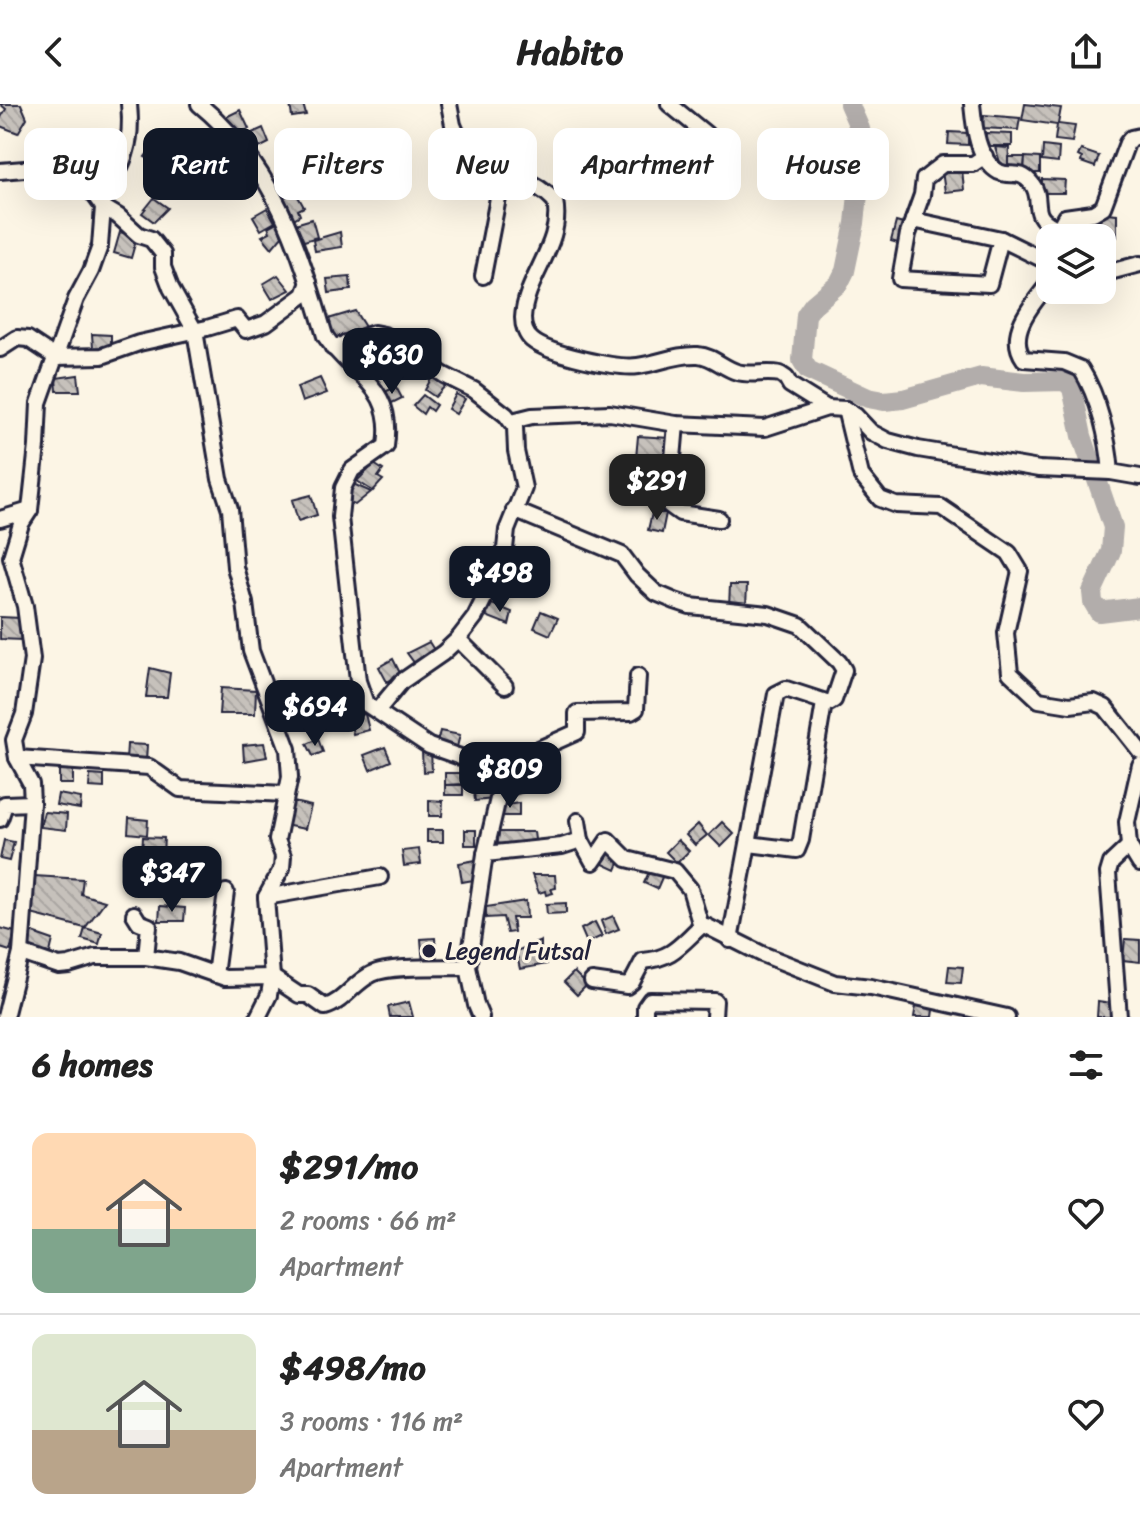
<!DOCTYPE html>
<html lang="en">
<head>
<meta charset="utf-8">
<style>
  :root { --surface:#fff; --page:#f6f6f6; --text:#222; --muted:#767676; --line:#e0e0e0; --accent:#111827 }
  body { margin:0; font-family:Sriracha,sans-serif; background:var(--page); color:var(--text); height:100vh; display:flex; flex-direction:column; font-size:30px; white-space:nowrap }
  * { box-sizing:border-box; margin:0 }
  p { font-size:26px; color:var(--muted) }
  .icon { flex:none; width:44px; height:44px; fill:none; stroke:currentColor; stroke-width:2; stroke-linecap:round; stroke-linejoin:round }
  .map { position:relative; height:913px; overflow:hidden }
  .details { display:flex; flex-direction:column; background:var(--surface); flex:1 }
  .details>* { flex:none }
  .guide { position:absolute; left:24px; top:24px; width:1092px; height:72px; display:flex; gap:16px }
  .tools { position:absolute; left:1036px; top:120px; display:grid; gap:16px }
  .tools a { display:grid; place-items:center; width:80px; height:80px; border-radius:16px; background:var(--surface); box-shadow:0 8px 32px #0002; font-size:40px }
  .price { position:absolute; translate:-50% -68px; padding:0 18px; border-radius:16px; background:var(--accent); color:#fff; font-size:26px; line-height:52px; filter:drop-shadow(0 2px 4px #0008) }
  .price::after { content:''; position:absolute; left:50%; top:48px; width:24px; height:18px; margin-left:-12px; background:inherit; clip-path:polygon(0 0,100% 0,50% 100%) }
  .price.selected { background:#222; color:#fff }
  ul { padding:0; list-style:none }
  li { display:flex; align-items:center; gap:24px; height:200px; padding:0 32px }
  li+li { border-top:2px solid var(--line) }
  li span { display:grid; place-items:center; flex:none; width:224px; height:160px; border-radius:16px; color:#555 }
  li>.icon { margin-inline-start:auto }
  span .icon { width:96px; height:96px; fill:#fffc; stroke-width:1 }
  li b { font-size:34px }
  h2 { display:flex; justify-content:space-between; align-items:center; height:96px; padding:0 32px; font-size:34px }
  .tag { padding:0 28px; border-radius:16px; background:var(--surface); box-shadow:0 8px 32px #0002; font-size:28px; line-height:72px }
  .tag.selected { background:var(--accent); color:#fff }
  header { display:flex; justify-content:space-between; align-items:center; height:104px; padding:0 32px; background:var(--surface); font-size:36px; font-weight:800 }
  .map>svg:first-child { display:block }
  .lines { fill:none; stroke-linecap:round; stroke-linejoin:round }
  .river { stroke:#b2adab; stroke-width:20 }
  .building { fill:url(#building-back-hatch); stroke:#22223b; stroke-width:2 }
  .minor-casing { stroke:#22223b; stroke-width:20 }
  .minor { stroke:#fcf5e5; stroke-width:14 }
  .poi-dot { fill:#22223b; stroke:#fcf5e5; stroke-width:3 }
  .labels { text-anchor:middle; dominant-baseline:central; stroke-width:6; stroke-linejoin:round; paint-order:stroke }
  .poi-label { font-size:24px; fill:#22223b; stroke:#fcf5e5; text-anchor:start }
</style>
</head>
<body>
<header><svg class="icon" aria-label="back" viewBox="0 0 24 24"><path d="M15 5l-7 7 7 7"/></svg>Habito<svg class="icon" aria-label="share" viewBox="0 0 24 24"><path d="M12 15V3M7 8l5-5 5 5M5 13v7h14v-7"/></svg></header>
<div class="map">
<svg width="1140" height="913" viewBox="0 0 1140 913">
  <defs>
    <pattern id="building-back-hatch" width="6" height="6" patternUnits="userSpaceOnUse" patternTransform="scale(2)"><rect width="6" height="6" fill="#c6c1bb"/><path d="M-1 5l2 2M0 0l6 6M5-1l2 2" fill="none" stroke="#aaa6a2"/></pattern>
  </defs>
  <rect width="100%" height="100%" fill="#fcf5e5"/>
  <filter id="ink" filterUnits="userSpaceOnUse"><feTurbulence type="fractalNoise" baseFrequency=".0125" numOctaves="2"/><feDisplacementMap in="SourceGraphic" scale="16" xChannelSelector="R" yChannelSelector="G"/><feConvolveMatrix kernelMatrix="1 2 1 2 8 2 1 2 1" color-interpolation-filters="sRGB"/></filter>
  <g filter="url(#ink)">
    <g class="lines">
      <!-- river -->
      <polyline class="river" points="849,0 860,25 863,42 855,119 845,167 839,179 813,201 806,211 802,256 808,266 868,294 884,297 903,295 981,273 1024,278 1065,277 1072,284 1082,332 1113,423 1111,447 1092,488 1093,498 1099,508 1140,503"/>
    </g>
    <!-- building -->
    <g class="building">
      <polygon points="0,0 21,0 27,14 18,29 0,22 0,15 6,5"/>
      <polygon points="290,0 303,0 306,11 292,13"/>
      <polygon points="1025,0 1061,4 1058,20 1075,22 1072,38 1055,36 1057,21 1022,16"/>
      <polygon points="240,6 249,25 237,30 226,13"/>
      <polygon points="984,11 1020,14 1018,26 983,24"/>
      <polygon points="263,24 269,39 253,47 248,39 256,36 252,29"/>
      <polygon points="949,28 968,29 968,41 948,40"/>
      <polygon points="986,29 1012,30 1012,42 985,42"/>
      <polygon points="156,38 172,47 163,63 145,53"/>
      <polygon points="1043,42 1059,44 1058,59 1042,57"/>
      <polygon points="995,43 1009,44 1008,65 1001,61"/>
      <polygon points="1081,46 1099,52 1095,63 1081,58 1082,54 1078,52"/>
      <polygon points="184,50 202,59 192,72 174,62"/>
      <polygon points="1008,53 1025,53 1024,65 1008,65"/>
      <polygon points="1025,53 1040,54 1040,69 1024,69"/>
      <polygon points="962,64 964,86 945,88 942,67"/>
      <polygon points="1042,75 1065,76 1064,89 1042,89"/>
      <polygon points="295,87 304,103 298,106 300,111 292,116 282,94"/>
      <polygon points="154,94 168,104 154,118 142,109"/>
      <polygon points="267,104 275,118 261,126 253,112"/>
      <polygon points="1095,108 1117,110 1117,133 1096,131"/>
      <polygon points="312,115 317,133 301,138 295,120"/>
      <polygon points="277,118 282,132 272,144 262,132 270,128 268,123"/>
      <polygon points="896,118 907,121 901,140 891,137"/>
      <polygon points="120,128 137,133 131,154 114,149"/>
      <polygon points="340,128 342,143 315,147 313,136"/>
      <polygon points="278,171 290,186 272,195 263,180"/>
      <polygon points="350,173 351,186 329,189 327,175"/>
      <polygon points="355,207 365,223 332,235 325,216"/>
      <polygon points="92,230 111,231 111,242 93,244"/>
      <polygon points="78,271 80,287 57,287 56,274"/>
      <polygon points="432,273 447,280 435,293 425,286"/>
      <polygon points="320,274 327,289 302,298 297,283"/>
      <polygon points="396,283 402,294 388,301 382,289"/>
      <polygon points="456,290 465,295 456,310 448,305"/>
      <polygon points="423,291 436,301 432,307 427,303 423,310 413,302"/>
      <polygon points="638,332 669,334 669,356 636,354"/>
      <polygon points="374,360 383,366 378,373 383,376 373,387 357,377"/>
      <polygon points="351,379 371,388 355,401 349,399 351,396 347,392"/>
      <polygon points="311,391 317,411 298,417 292,396"/>
      <polygon points="652,409 666,409 662,429 648,426"/>
      <polygon points="730,481 747,481 746,503 729,502"/>
      <polygon points="492,500 512,508 509,521 486,512"/>
      <polygon points="541,507 558,514 550,531 534,524"/>
      <polygon points="0,513 21,514 22,536 0,535"/>
      <polygon points="429,538 436,549 418,564 407,549"/>
      <polygon points="393,555 401,571 387,578 379,563"/>
      <polygon points="150,564 170,569 167,593 146,593"/>
      <polygon points="221,584 256,586 255,610 219,610"/>
      <polygon points="353,584 357,598 345,601 342,587"/>
      <polygon points="360,598 363,609 349,614 346,602"/>
      <polygon points="365,610 369,626 353,630 349,614"/>
      <polygon points="440,627 460,631 456,647 436,642"/>
      <polygon points="318,635 323,648 313,652 307,640"/>
      <polygon points="264,639 267,653 244,657 243,641"/>
      <polygon points="127,640 147,641 146,657 126,656"/>
      <polygon points="385,643 391,657 370,666 364,651"/>
      <polygon points="431,647 432,667 423,668 422,648"/>
      <rect x="59" y="665" width="14" height="15"/>
      <polygon points="445,669 462,669 463,680 445,681"/>
      <polygon points="90,671 104,672 104,684 89,683"/>
      <rect x="445" y="681" width="18" height="10"/>
      <polygon points="492,686 493,695 475,697 474,688"/>
      <polygon points="58,690 81,694 80,705 56,701"/>
      <polygon points="429,696 443,697 442,712 429,712"/>
      <polygon points="289,697 311,702 305,725 284,721"/>
      <polygon points="519,699 519,712 502,712 500,702"/>
      <polygon points="44,708 67,710 66,726 40,723"/>
      <polygon points="129,714 148,716 147,731 128,729"/>
      <polygon points="722,718 734,730 721,743 709,731"/>
      <polygon points="698,720 707,731 695,741 686,731"/>
      <rect x="427" y="726" width="16" height="12"/>
      <rect x="465" y="726" width="11" height="15"/>
      <polygon points="499,728 534,728 536,743 497,745"/>
      <polygon points="143,733 164,734 163,750 142,748"/>
      <polygon points="4,736 14,738 9,757 0,755"/>
      <polygon points="678,736 689,747 677,759 666,748"/>
      <polygon points="419,745 421,760 404,762 402,747"/>
      <polygon points="607,745 622,752 616,766 601,759"/>
      <polygon points="125,746 139,748 136,765 123,763"/>
      <polygon points="476,756 479,775 462,778 459,759"/>
      <polygon points="650,766 663,771 657,785 644,779"/>
      <polygon points="532,771 555,771 556,784 551,785 553,789 546,791 545,787 539,789"/>
      <polygon points="34,772 83,775 81,790 105,797 85,824 31,810"/>
      <polygon points="526,797 527,814 512,814 514,828 507,829 503,813 486,814 486,803"/>
      <polygon points="566,799 566,809 547,810 546,800"/>
      <polygon points="160,802 185,804 184,817 159,817"/>
      <polygon points="613,812 619,825 606,830 601,817"/>
      <polygon points="595,818 602,832 587,839 581,825"/>
      <polygon points="0,824 15,828 10,847 0,844"/>
      <polygon points="85,824 102,829 99,840 82,835"/>
      <polygon points="30,828 53,836 49,853 27,843"/>
      <polygon points="435,834 437,859 423,860 421,835"/>
      <polygon points="1125,835 1140,836 1140,858 1123,856"/>
      <polygon points="541,837 541,844 537,844 539,854 547,853 547,860 520,865 516,847"/>
      <polygon points="949,862 963,863 961,879 947,878"/>
      <polygon points="574,868 587,881 577,891 564,878"/>
      <polygon points="917,896 934,899 932,913 914,913"/>
      <polygon points="409,898 413,913 390,913 388,903"/>
      <polygon points="1098,898 1112,900 1110,913 1097,913"/>
    </g>
    <g class="lines">
      <!-- minor casing -->
      <g class="minor-casing">
        <g id="minor">
          <path d="M199,0C275,63 298,141 325,232C353,274 395,280 386,342L352,366L343,384L340,413L358,577L366,600L429,642L483,661L500,686L485,750L468,863L476,901L481,913"/>
          <path d="M449,0L453,21L469,58C499,66 533,74 555,97C564,140 525,173 523,214C523,222 526,231 532,236C548,250 618,265 638,262C659,259 677,250 698,251C713,252 723,264 737,268C751,272 766,267 780,270L786,274L790,281L827,304"/>
          <polyline points="669,0 706,30 713,42 716,70"/>
          <path d="M972,0C974,21 977,56 999,68C1012,74 1019,64 1032,80C1044,95 1029,111 1053,122L1057,134"/>
          <polyline points="985,52 973,60 943,60 924,75 922,91 908,130 900,175 989,180 1001,135"/>
          <polyline points="0,67 49,63 62,65 82,74 103,103 118,112 139,131 151,135 163,150 163,163 171,184 195,227 220,375 230,405 235,463 245,499 251,547 288,645 290,673 277,736 283,752 282,764 266,793 272,873 269,891 258,913"/>
          <path d="M97,93C125,67 133,37 129,0"/>
          <polyline points="913,116 1001,135 1050,159"/>
          <polyline points="1057,128 1065,113 1093,109 1103,103 1127,39 1131,34 1140,32"/>
          <polyline points="1102,170 1140,160"/>
          <polyline points="483,172 503,68"/>
          <path d="M1050,178C1034,198 1005,229 1024,255L1064,258L1081,265C1099,294 1108,334 1111,368L1140,373"/>
          <polyline points="333,244 374,229 384,231 444,271 474,286 506,311 515,323 516,347 524,384 507,426 504,454 475,513 458,535 443,549 401,578 377,607"/>
          <polyline points="0,245 17,234 28,235 55,253 102,252 139,239 207,224 237,215 246,226 266,219 304,191 309,178"/>
          <polyline points="845,305 861,371 880,395 896,401 941,403 1009,449 1020,467 1006,529 1010,569 1039,596 1070,601 1094,598 1105,603 1140,647"/>
          <polyline points="512,317 532,312 610,309 676,320 765,324 827,304 845,305 856,312 871,328 888,337 918,345 1039,365 1111,368"/>
          <polyline points="676,320 669,401 680,409 719,415"/>
          <polyline points="514,406 622,451 637,471 656,489 675,497 690,502 768,510 800,521 839,558 844,566 834,596 829,599 786,585 776,590 730,836"/>
          <polyline points="0,415 30,406"/>
          <polyline points="458,535 505,582"/>
          <polyline points="17,654 149,663 180,685 285,690"/>
          <polyline points="1140,661 1127,718 1129,742 1140,760"/>
          <polyline points="500,686 529,677 533,674 528,654 539,645 577,628 577,609 631,608 636,605 638,572"/>
          <polyline points="0,715 5,700 32,699"/>
          <polyline points="581,736 593,758 608,736 627,755 675,767 690,785 701,822"/>
          <polyline points="749,740 797,746 801,736 824,599"/>
          <polyline points="485,750 562,742 581,736 578,717"/>
          <polyline points="266,793 380,773"/>
          <polyline points="134,810 139,818 149,822 146,853"/>
          <path d="M21,849L59,862L69,861L95,853H146L179,858L225,874L272,873L299,891H308L325,903C344,898 354,878 372,870C390,861 445,864 468,863"/>
          <polyline points="215,871 226,788"/>
          <path d="M592,877L627,882L632,878L643,857C673,854 680,841 701,822H706L762,850L835,879L871,883L1007,913"/>
          <polyline points="5,913 21,849 32,699 31,680 17,654 14,636 24,610 32,555 25,502 11,453 21,420 30,406 37,342 39,299 76,195 91,167 100,142 103,103"/>
          <polyline points="645,913 645,903 650,896 715,897 714,913"/>
          <polyline points="1119,913 1108,769 1111,759 1129,742"/>
        </g>
      </g>
      <!-- minor -->
      <use href="#minor" class="minor"/>
    </g>
  </g>
  <!-- markers -->
  <circle class="poi-dot" cx="429" cy="847" r="8"/>
  <g class="labels">
    <!-- poi labels -->
    <g class="poi-label">
      <text x="445" y="847">Legend Futsal</text>
    </g>
  </g>
</svg>
<div class="tools">
<a><svg class="icon" aria-label="layers" viewBox="0 0 24 24"><path d="M12 4l9 5-9 5-9-5zM3 14l9 5 9-5"/></svg></a>
</div>
<b class="price" style="left:392px;top:292px">$630</b>
<b class="price selected" style="left:657px;top:418px">$291</b>
<b class="price" style="left:500px;top:510px">$498</b>
<b class="price" style="left:315px;top:644px">$694</b>
<b class="price" style="left:510px;top:706px">$809</b>
<b class="price" style="left:172px;top:810px">$347</b>
<div class="guide">
<a class="tag">Buy</a>
<a class="tag selected">Rent</a>
<a class="tag">Filters</a>
<a class="tag">New</a>
<a class="tag">Apartment</a>
<a class="tag">House</a>
</div>
</div>
<section class="details">
<h2>6 homes<svg class="icon" aria-label="filters" viewBox="0 0 24 24"><path d="M4 7h16M4 17h16"/><circle cx="9" cy="7" r="2"/><circle cx="15" cy="17" r="2"/></svg></h2>
<ul>
<li><span style="background:linear-gradient(#ffd9b3 60%,#7fa58c 0)"><svg class="icon" aria-label="home" viewBox="0 0 24 24"><path d="M3 11l9-7 9 7M6 9v11h12V9"/></svg></span><div><b>$291/mo</b><p>2 rooms · 66 m²</p><p>Apartment</p></div><svg class="icon" aria-label="heart" viewBox="0 0 24 24"><path d="M12 20l-8-8c-3-5 5-10 8-4 3-6 11-1 8 4z"/></svg></li>
<li><span style="background:linear-gradient(#dfe7d0 60%,#b9a48a 0)"><svg class="icon" aria-label="home" viewBox="0 0 24 24"><path d="M3 11l9-7 9 7M6 9v11h12V9"/></svg></span><div><b>$498/mo</b><p>3 rooms · 116 m²</p><p>Apartment</p></div><svg class="icon" aria-label="heart" viewBox="0 0 24 24"><path d="M12 20l-8-8c-3-5 5-10 8-4 3-6 11-1 8 4z"/></svg></li>
</ul>
</section>
</body>
</html>
